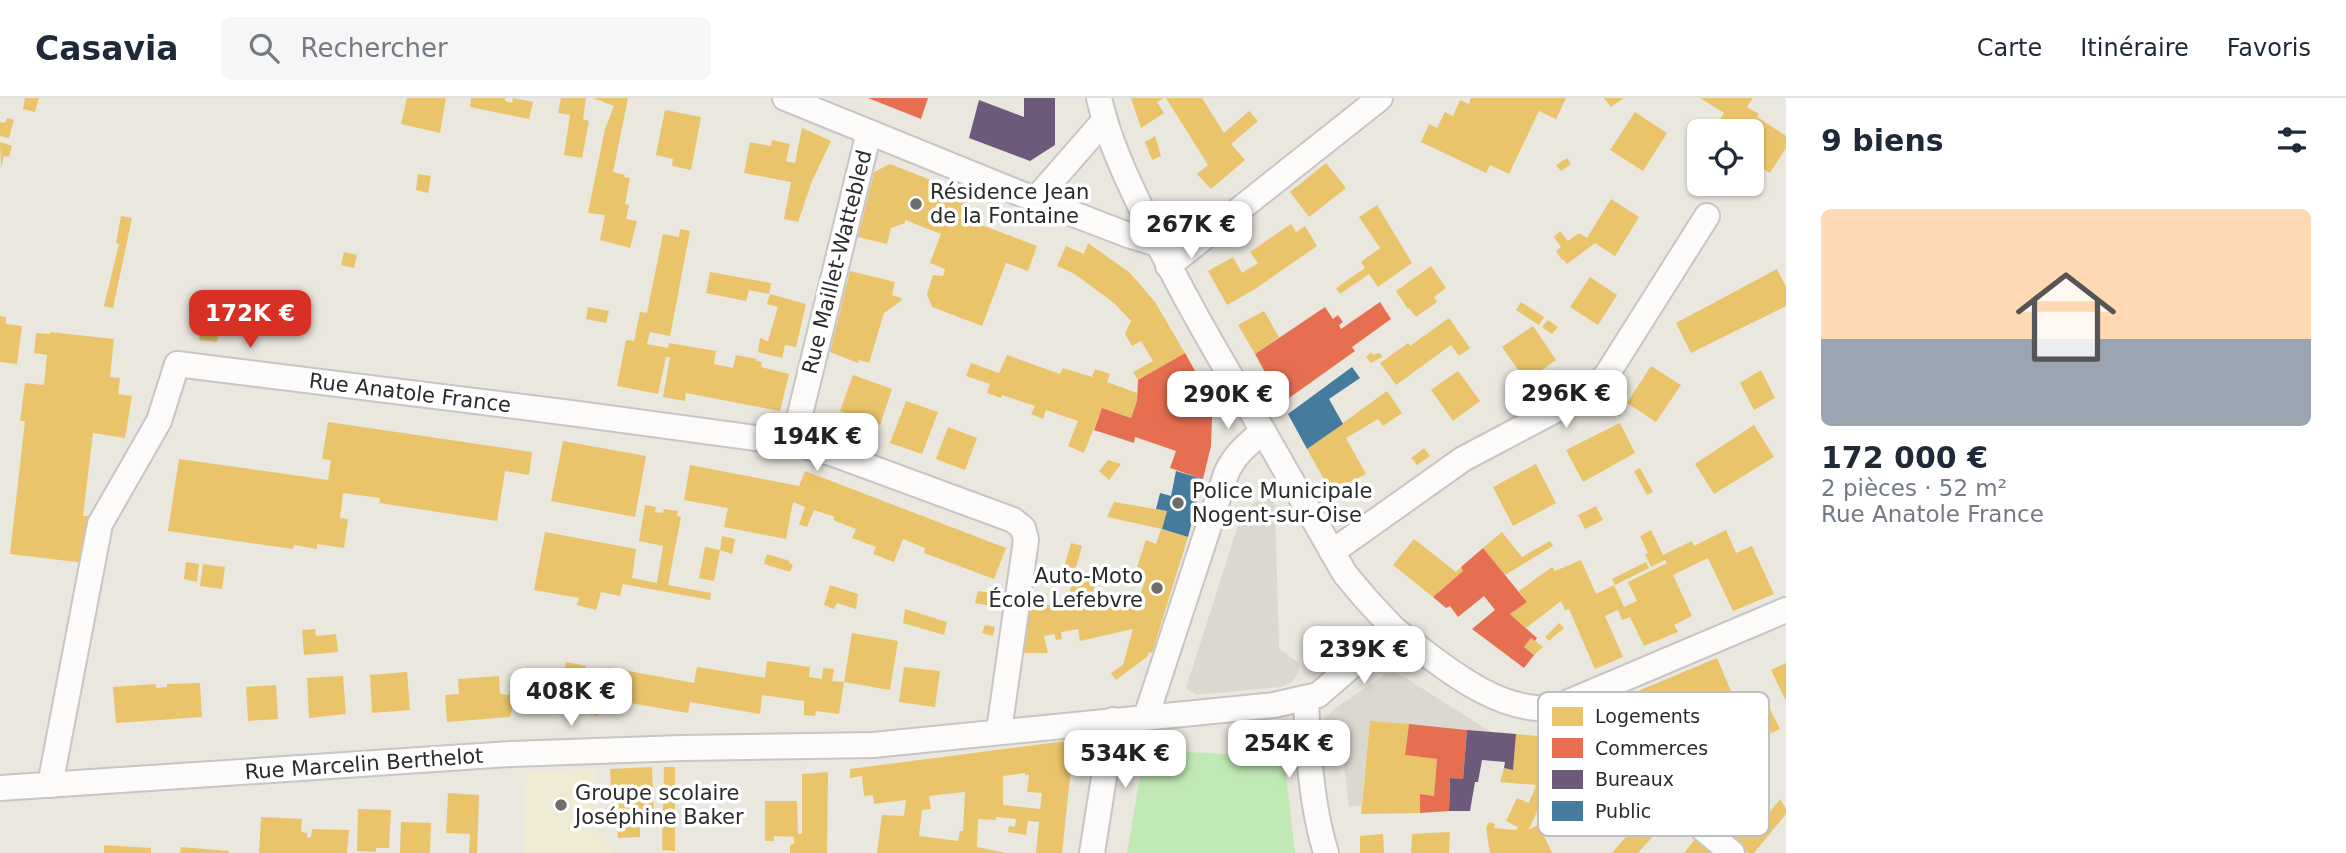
<!DOCTYPE html>
<html lang="fr">
<head>
<meta charset="utf-8">
<style>
  :root { --surface:#fff; --page:#f6f6f7; --text:#1f2937; --muted:#747a83; --line:#e0e1e3; --accent:#d93025 }
  body { margin:0; font-family:"DejaVu Sans",sans-serif; background:var(--page); color:var(--text); height:100vh; display:flex; flex-direction:column; font-size:26px; white-space:nowrap }
  * { box-sizing:border-box; margin:0 }
  p { font-size:23px; color:var(--muted) }
  .icon { flex:none; width:38px; height:38px; fill:none; stroke:currentColor; stroke-width:2; stroke-linecap:round; stroke-linejoin:round }
  .map { position:relative; flex:1; overflow:hidden }
  .side { display:flex; flex-direction:column; background:var(--surface); width:560px }
  .side>* { flex:none }
  .fabs { position:absolute; left:1687px; top:21px; display:grid; gap:14px }
  .fabs a { display:grid; place-items:center; width:77px; height:77px; border-radius:10px; background:var(--surface); box-shadow:0 2px 5px #0004; font-size:35px }
  .price { position:absolute; translate:-50% -60px; padding:0 16px; border-radius:14px; background:#fff; color:#222; font-size:23px; line-height:46px; filter:drop-shadow(0 2px 4px #0008) }
  .price::after { content:''; position:absolute; left:50%; top:42px; width:21px; height:16px; margin-left:-10px; background:inherit; clip-path:polygon(0 0,100% 0,50% 100%) }
  .price.on { background:var(--accent); color:#fff }
  ul { padding:0; list-style:none }
  li { display:grid; align-content:center; gap:14px; height:371px; padding:0 35px }
  li+li { border-top:2px solid var(--line) }
  li span { display:grid; place-items:center; height:217px; border-radius:10px; color:#555 }
  li>.icon { margin-inline-start:auto }
  span .icon { width:126px; height:126px; fill:#fffc; stroke-width:1 }
  li b { font-size:30px }
  h2 { display:flex; justify-content:space-between; align-items:center; height:84px; padding:0 35px; font-size:30px }
  header { display:flex; align-items:center; gap:42px; box-sizing:border-box; height:98px; padding:0 35px; background:var(--surface); border-bottom:2px solid var(--line) }
  header strong { font-size:33px }
  nav { display:flex; gap:38px; margin-inline-start:auto; font-size:24px }
  .search { width:490px; height:63px; background:var(--page); display:flex; align-items:center; gap:18px; box-sizing:border-box; padding:0 24px; border-radius:10px; color:var(--muted); font-size:26px }
  main { display:flex; flex:1; min-height:0 }
  .map>svg:first-child { display:block }
  .education { fill:#eeead3 }
  .green { fill:#c1e9b5 }
  .plaza { fill:#dbd8d0 }
  .homes { fill:#e9c46a; fill-rule:evenodd }
  .shops { fill:#e76f51 }
  .offices { fill:#6d597a }
  .public { fill:#457b9d }
  .lines { fill:none; stroke-linecap:round; stroke-linejoin:round }
  .street-casing { stroke:#c7c5c5; stroke-width:28 }
  .street { stroke:#fcfbfa; stroke-width:24 }
  .poi-dot { fill:#6e6d6a; stroke:#fff; stroke-width:2.5 }
  .labels { text-anchor:middle; dominant-baseline:central; stroke-width:7; stroke-linejoin:round; paint-order:stroke }
  .poi-label { font-size:21px; fill:#2b2b2b; stroke:#fff; text-anchor:start }
  .street-label { font-size:21px; fill:#2b2b2b; stroke:#fff }
  .key { fill:#fff; stroke:#bfbfbf; stroke-width:2 }
  .key-label { font-size:19px; fill:#2b2b2b }
</style>
</head>
<body>
<header>
<strong>Casavia</strong>
<div class="search"><svg class="icon" aria-label="search" viewBox="0 0 24 24"><circle cx="10" cy="10" r="6"/><path d="M15 15l6 6"/></svg>Rechercher</div>
<nav><a>Carte</a><a>Itinéraire</a><a>Favoris</a></nav>
</header>
<main>
<div class="map">
<svg width="1786" height="755" viewBox="0 0 1786 755">
  <rect width="100%" height="100%" fill="#eae7df"/>
  <!-- education -->
  <polygon class="education" points="597,671 599,739 613,750 613,755 523,755 526,674"/>
  <!-- green -->
  <polygon class="green" points="1147,652 1284,659 1295,755 1127,755 1143,661"/>
  <!-- plaza -->
  <g class="plaza">
    <polygon points="1268,396 1275,408 1279,551 1299,565 1299,574 1292,584 1281,589 1196,597 1186,590 1241,418 1251,407"/>
    <polygon points="1395,575 1404,579 1491,634 1370,623 1361,708 1349,708 1340,637 1318,637 1320,625 1337,609 1386,576"/>
  </g>
  <!-- homes -->
  <g class="homes">
    <polygon points="25,0 39,0 35,14 23,11"/>
    <polygon points="407,0 446,0 440,35 401,26"/>
    <polygon points="471,0 505,0 505,3 512,5 513,0 533,4 529,21 470,9"/>
    <polygon points="561,0 586,0 583,21 589,23 582,60 564,57 570,17 558,15"/>
    <polygon points="593,0 628,0 613,74 625,77 624,79 630,80 625,106 629,107 626,121 637,123 630,150 600,142 605,117 588,115 605,31 614,8"/>
    <polygon points="1131,0 1164,0 1157,4 1164,15 1141,30"/>
    <polygon points="1166,0 1202,0 1224,35 1249,13 1258,23 1231,46 1245,62 1211,91 1197,76 1208,67"/>
    <polygon points="1471,0 1566,0 1556,21 1539,13 1509,76 1490,67 1486,75 1421,44 1429,26 1437,30 1445,14 1453,18 1460,2 1469,6"/>
    <polygon points="1604,0 1624,0 1611,9"/>
    <polygon points="1700,0 1753,0 1747,9 1759,16 1757,19 1786,38 1786,50 1770,75 1757,67 1756,69 1752,67 1752,33 1732,33 1734,30 1720,21 1724,15"/>
    <polygon points="665,12 701,19 691,72 672,68 673,61 656,57"/>
    <polygon points="1635,14 1667,35 1643,73 1610,52"/>
    <polygon points="7,20 14,22 9,40 0,38 0,24 5,25"/>
    <polygon points="802,30 831,43 812,83 798,124 784,121 791,84 744,75 750,44 771,48 772,42 790,46 786,63 795,65"/>
    <polygon points="1155,38 1161,58 1152,62 1145,44"/>
    <polygon points="0,44 12,48 9,59 4,58 1,70"/>
    <polygon points="1567,60 1571,66 1561,73 1556,67"/>
    <polygon points="1326,65 1346,90 1309,119 1290,94"/>
    <polygon points="890,66 969,97 960,119 1037,148 1028,173 1006,165 982,228 932,209 927,196 933,177 943,178 945,171 930,165 941,136 905,122 905,125 891,130 887,146 858,139 874,74"/>
    <polygon points="418,76 431,78 428,95 416,92"/>
    <polygon points="1611,101 1639,119 1615,158 1595,145 1567,166 1563,161 1562,162 1556,153 1561,149 1554,139 1560,133 1568,143 1579,135 1587,140"/>
    <polygon points="1377,107 1412,165 1378,189 1369,176 1340,196 1336,190 1365,170 1361,164 1380,150 1359,119"/>
    <polygon points="121,118 132,120 113,210 104,208 119,146 116,145"/>
    <polygon points="1291,126 1296,134 1305,128 1317,148 1255,191 1227,207 1208,173 1233,159 1242,175 1258,165 1250,154"/>
    <polygon points="680,131 690,133 670,238 650,234 647,246 668,250 669,245 716,253 714,266 733,270 736,257 757,261 756,263 762,264 761,269 789,276 780,313 686,295 685,303 663,299 670,259 666,259 658,296 617,288 626,242 634,243 640,214 647,215 663,136 679,139"/>
    <polygon points="1088,145 1130,175 1155,204 1185,255 1138,282 1133,274 1153,263 1141,243 1132,248 1125,236 1131,223 1115,206 1075,176 1057,168 1066,148 1084,156"/>
    <polygon points="344,154 357,157 354,170 341,167"/>
    <polygon points="1431,168 1446,190 1434,199 1437,204 1416,219 1409,210 1408,211 1396,193"/>
    <polygon points="1777,171 1786,189 1786,208 1691,255 1676,225"/>
    <polygon points="850,173 895,184 892,197 901,200 902,202 884,215 869,265 859,262 858,265 830,254"/>
    <polygon points="710,174 771,185 769,196 749,192 746,203 706,195"/>
    <polygon points="1590,179 1617,197 1598,227 1570,209"/>
    <polygon points="770,196 806,206 796,249 785,247 782,260 758,254 760,240 768,243 778,209 767,206"/>
    <polygon points="1521,204 1544,219 1539,227 1516,212"/>
    <polygon points="588,209 609,213 606,225 586,221"/>
    <polygon points="1264,213 1279,239 1255,256 1238,227"/>
    <polygon points="0,218 6,219 6,226 22,228 17,266 0,264"/>
    <polygon points="1449,220 1470,250 1459,258 1451,247 1396,287 1380,265 1408,245 1410,248"/>
    <polygon points="1548,222 1558,229 1552,236 1542,229"/>
    <polygon points="201,228 219,231 217,244 199,242"/>
    <polygon points="1533,228 1556,262 1526,283 1502,249"/>
    <polygon points="50,234 114,241 110,279 120,280 118,296 132,298 125,340 93,335 83,418 91,418 85,465 10,456 25,323 20,323 25,285 44,287 47,257 34,255 36,235 50,236"/>
    <polygon points="1371,254 1373,257 1380,255 1382,259 1371,265 1366,259"/>
    <polygon points="1007,257 1060,276 1063,270 1092,279 1095,271 1110,276 1107,284 1137,295 1137,303 1131,320 1102,310 1084,355 1068,348 1078,323 1046,312 1043,321 1031,316 1035,308 1002,297 1001,300 987,295 990,286 966,278 971,265 999,275"/>
    <polygon points="1651,268 1681,287 1656,324 1627,305"/>
    <polygon points="1761,272 1775,300 1754,312 1740,285"/>
    <polygon points="1458,273 1480,303 1453,323 1431,292"/>
    <polygon points="853,277 892,291 880,327 840,313"/>
    <polygon points="1387,293 1402,315 1383,328 1378,321 1346,340 1366,376 1331,394 1307,351"/>
    <polygon points="906,303 938,314 922,356 890,345"/>
    <polygon points="328,324 532,354 529,377 505,373 497,423 379,405 380,400 343,395 340,420 348,421 344,450 317,446 317,451 294,447 293,451 168,433 179,361 328,382 331,362 322,361"/>
    <polygon points="1620,325 1635,355 1583,384 1566,352"/>
    <polygon points="1754,327 1774,359 1714,396 1695,366"/>
    <polygon points="948,329 977,340 965,372 936,361"/>
    <polygon points="563,343 646,358 635,419 551,403"/>
    <polygon points="1424,350 1430,358 1417,367 1411,360"/>
    <polygon points="1108,362 1121,366 1109,382 1099,373"/>
    <polygon points="1536,366 1556,405 1513,428 1493,389"/>
    <polygon points="690,367 799,388 805,373 1006,450 994,481 924,455 925,450 903,441 894,464 873,456 876,449 852,440 856,431 833,422 835,419 814,412 807,429 799,426 805,409 793,404 786,441 724,429 728,410 684,402"/>
    <polygon points="1640,370 1653,394 1647,397 1634,373"/>
    <polygon points="1114,404 1167,413 1162,431 1107,419"/>
    <polygon points="645,407 656,409 655,414 663,415 664,411 678,413 677,418 681,419 668,487 711,495 710,502 623,486 620,498 601,494 596,512 577,507 579,500 534,492 545,434 636,451 632,480 657,485 663,448 639,443"/>
    <polygon points="1596,408 1603,422 1585,431 1578,417"/>
    <polygon points="1161,431 1188,439 1152,555 1149,554 1147,559 1116,582 1111,575 1123,567 1133,531 1080,543 1078,531 1061,534 1062,541 1056,542 1054,536 1044,538 1048,555 1024,555 1031,504 1065,510 1075,474 1097,481 1089,508 1130,499 1139,501 1146,479 1139,477 1141,470 1137,469 1146,442 1156,446"/>
    <polygon points="1651,432 1663,457 1692,443 1694,448 1726,432 1736,455 1752,448 1774,496 1733,513 1708,460 1673,477 1692,518 1674,527 1678,534 1644,548 1630,519 1622,522 1618,512 1605,518 1623,559 1595,571 1569,511 1565,512 1561,503 1526,530 1510,516 1527,504 1519,493 1552,469 1555,473 1581,462 1596,496 1614,487 1624,509 1637,503 1628,484 1667,465 1665,462 1651,469 1645,456 1648,455 1640,438"/>
    <polygon points="1502,434 1522,459 1550,443 1553,448 1505,477 1483,450"/>
    <polygon points="722,438 735,441 732,456 720,452"/>
    <polygon points="1414,441 1456,474 1461,469 1463,473 1433,499 1393,467"/>
    <polygon points="1071,445 1082,448 1075,473 1064,470"/>
    <polygon points="705,449 720,452 714,483 699,480"/>
    <polygon points="767,456 790,463 789,465 793,467 790,474 764,466"/>
    <polygon points="186,464 199,466 197,484 184,481"/>
    <polygon points="1646,464 1649,470 1615,487 1612,481"/>
    <polygon points="203,466 225,469 222,491 200,488"/>
    <polygon points="830,487 858,496 856,511 837,505 834,511 824,507"/>
    <polygon points="978,493 1000,496 998,509 975,505"/>
    <polygon points="905,511 947,524 944,537 903,525"/>
    <polygon points="1559,525 1564,530 1549,543 1545,539"/>
    <polygon points="985,527 995,529 993,538 982,535"/>
    <polygon points="315,531 316,538 336,536 338,554 304,557 302,532"/>
    <polygon points="852,535 898,543 890,592 844,584 839,616 816,613 815,618 804,617 804,603 762,597 760,616 690,604 688,615 601,600 598,618 539,607 538,612 513,608 510,619 447,624 445,597 459,596 458,581 499,578 500,596 509,597 512,580 518,581 520,570 564,578 566,564 586,568 583,582 604,586 607,569 694,585 697,569 765,580 767,563 810,569 809,579 822,581 823,570 834,571 832,583 844,584"/>
    <polygon points="1531,540 1543,549 1534,557 1524,549"/>
    <polygon points="1717,560 1735,603 1718,610 1724,624 1708,630 1726,676 1698,687 1680,641 1695,635 1682,604 1645,619 1623,642 1605,625 1607,606"/>
    <polygon points="1786,565 1786,603 1771,572"/>
    <polygon points="904,569 940,573 935,609 899,604"/>
    <polygon points="407,574 410,612 372,615 370,577"/>
    <polygon points="343,578 346,616 309,620 307,580"/>
    <polygon points="200,585 202,619 116,625 113,589 156,586 156,590 167,589 167,586"/>
    <polygon points="276,587 278,621 248,623 246,589"/>
    <polygon points="1770,611 1780,631 1771,635 1763,615"/>
    <polygon points="1370,623 1409,626 1405,657 1437,661 1434,698 1420,696 1420,715 1361,716"/>
    <polygon points="1516,636 1559,640 1594,655 1614,671 1596,701 1555,675 1529,731 1539,727 1552,755 1490,755 1486,730 1489,724 1495,726 1494,730 1516,732 1518,729 1506,723 1517,700 1529,705 1536,687 1500,684 1504,670 1513,672"/>
    <path d="M1074,642L1062,755H1036L1039,724L1028,723L1026,737L1008,734L1009,728L1015,729L1016,721L996,719V722L978,721L977,749L1006,755H877L882,717L904,718L906,702L874,706L873,697L864,698L862,678L850,680V671ZM1025,675V677H1029L1027,694L1042,695L1040,711L1003,707V678ZM965,694L963,733H960L958,743L919,738L922,712L931,711L929,698Z"/>
    <polygon points="652,669 654,717 640,718 640,739 618,740 615,690 611,690 610,671"/>
    <polygon points="664,669 675,669 675,753 662,752"/>
    <polygon points="828,674 827,755 790,755 790,747 794,746 794,739 774,738 774,743 765,743 765,703 797,703 798,736 802,736 802,676"/>
    <polygon points="1757,679 1761,689 1746,697 1769,715 1780,701 1786,711 1786,716 1754,755 1748,755 1705,720 1736,686"/>
    <polygon points="448,695 479,697 477,755 469,755 470,736 446,735"/>
    <polygon points="1655,705 1671,718 1638,755 1612,755"/>
    <polygon points="358,711 391,712 389,750 376,750 376,754 357,753"/>
    <polygon points="261,719 302,721 301,734 307,735 307,740 311,739 312,731 349,732 347,755 259,755"/>
    <polygon points="401,724 431,725 430,755 400,755"/>
    <polygon points="1450,734 1449,755 1411,755 1412,736"/>
    <polygon points="1383,736 1384,755 1360,755 1360,738"/>
    <polygon points="1696,740 1715,755 1684,755"/>
    <polygon points="104,747 151,750 151,755 104,755"/>
    <polygon points="181,749 229,753 229,755 180,755"/>
  </g>
  <!-- shops -->
  <g class="shops">
    <polygon points="868,0 928,0 921,21"/>
    <polygon points="1380,204 1391,221 1352,249 1355,253 1282,305 1255,256 1325,209 1333,221 1338,217 1343,224 1339,227 1341,231"/>
    <polygon points="1185,255 1208,296 1212,319 1211,348 1203,381 1170,370 1176,353 1135,339 1134,345 1094,332 1102,310 1131,320 1137,303 1138,282"/>
    <polygon points="1483,450 1527,504 1510,516 1537,540 1535,543 1531,540 1524,549 1534,557 1524,570 1472,531 1495,512 1484,498 1458,519 1450,508 1446,510 1433,499 1463,473 1461,469"/>
    <polygon points="1409,626 1467,632 1463,681 1450,680 1449,713 1420,715 1420,696 1434,698 1437,661 1405,657"/>
  </g>
  <!-- offices -->
  <g class="offices">
    <polygon points="1024,0 1055,0 1055,47 1030,63 969,40 979,2 1024,19"/>
    <polygon points="1467,632 1516,636 1513,672 1504,670 1505,664 1482,662 1478,684 1475,684 1470,713 1449,713 1450,680 1463,681"/>
  </g>
  <!-- public -->
  <g class="public">
    <polygon points="1352,269 1360,280 1329,301 1343,326 1307,351 1288,316"/>
    <polygon points="1176,373 1203,381 1188,439 1162,431 1167,413 1156,411 1160,395 1171,398"/>
  </g>
  <g class="lines">
    <!-- street casing -->
    <g class="street-casing">
      <g id="street">
        <polyline points="785,0 1014,93 1128,137 1158,146"/>
        <path d="M1099,0C1108,40 1125,77 1143,114C1178,190 1220,261 1263,333"/>
        <polyline points="869,34 793,345 834,356 1013,422 1023,430 1026,442 999,633"/>
        <polyline points="1035,102 1104,23"/>
        <polyline points="1168,168 1380,0"/>
        <polyline points="1332,454 1463,361 1586,296 1606,278 1707,118"/>
        <path d="M1306,601C1308,652 1311,706 1326,755"/>
        <polyline points="1557,609 1732,755"/>
        <path d="M1146,619L1226,376C1234,357 1248,346 1263,333L1345,476L1366,501L1394,531"/>
        <polyline points="50,687 100,426 159,323 177,266 571,315 793,345"/>
        <path d="M0,690L511,656L682,650L873,647L1274,607L1318,597L1394,531C1438,564 1499,619 1557,609L1786,512"/>
        <polyline points="1092,755 1113,622"/>
      </g>
    </g>
    <!-- street -->
    <use href="#street" class="street"/>
  </g>
  <!-- markers -->
  <g class="poi-dot">
    <circle cx="916" cy="106" r="7"/>
    <circle cx="1178" cy="405" r="7"/>
    <circle cx="1157" cy="490" r="7"/>
    <circle cx="561" cy="707" r="7"/>
  </g>
  <g class="labels">
    <!-- poi labels -->
    <g class="poi-label">
      <text x="930" y="94">Résidence Jean<tspan x="930" dy="24">de la Fontaine</tspan></text>
      <text x="1192" y="393">Police Municipale<tspan x="1192" dy="24">Nogent-sur-Oise</tspan></text>
      <text x="1143" y="478" text-anchor="end">Auto-Moto<tspan x="1143" dy="24">École Lefebvre</tspan></text>
      <text x="575" y="695">Groupe scolaire<tspan x="575" dy="24">Joséphine Baker</tspan></text>
    </g>
    <!-- street labels -->
    <g class="street-label">
      <text transform="translate(837 164) rotate(-76)">Rue Maillet-Wattebled</text>
      <text transform="translate(410 295) rotate(7)">Rue Anatole France</text>
      <text transform="translate(364 666) rotate(-4)">Rue Marcelin Berthelot</text>
    </g>
  </g>
  <!-- legend -->
  <rect x="1538" y="594" width="231" height="144" rx="10" class="key"/>
  <rect x="1552" y="609" width="31" height="19" fill="#e9c46a"/>
  <rect x="1552" y="640" width="31" height="20" fill="#e76f51"/>
  <rect x="1552" y="672" width="31" height="19" fill="#6d597a"/>
  <rect x="1552" y="703" width="31" height="20" fill="#457b9d"/>
  <g class="key-label">
    <text x="1595" y="625">Logements</text>
    <text x="1595" y="657">Commerces</text>
    <text x="1595" y="688">Bureaux</text>
    <text x="1595" y="720">Public</text>
  </g>
</svg>
<div class="fabs">
<a><svg class="icon" aria-label="locate" viewBox="0 0 24 24"><circle cx="12" cy="12" r="6"/><path d="M12 2v4M12 18v4M2 12h4M18 12h4"/></svg></a>
</div>
<b class="price" style="left:1191px;top:163px">267K €</b>
<b class="price on" style="left:250px;top:252px">172K €</b>
<b class="price" style="left:1566px;top:332px">296K €</b>
<b class="price" style="left:1228px;top:333px">290K €</b>
<b class="price" style="left:817px;top:375px">194K €</b>
<b class="price" style="left:1364px;top:588px">239K €</b>
<b class="price" style="left:571px;top:630px">408K €</b>
<b class="price" style="left:1289px;top:682px">254K €</b>
<b class="price" style="left:1125px;top:692px">534K €</b>
</div>
<section class="side">
<h2>9 biens<svg class="icon" aria-label="filters" viewBox="0 0 24 24"><path d="M4 7h16M4 17h16"/><circle cx="9" cy="7" r="2"/><circle cx="15" cy="17" r="2"/></svg></h2>
<ul>
<li><span style="background:linear-gradient(#ffd9b3 60%,#9aa5b1 0)"><svg class="icon" aria-label="home" viewBox="0 0 24 24"><path d="M3 11l9-7 9 7M6 9v11h12V9"/></svg></span><div><b>172 000 €</b><p>2 pièces · 52 m²</p><p>Rue Anatole France</p></div></li>
</ul>
</section>
</main>
</body>
</html>
